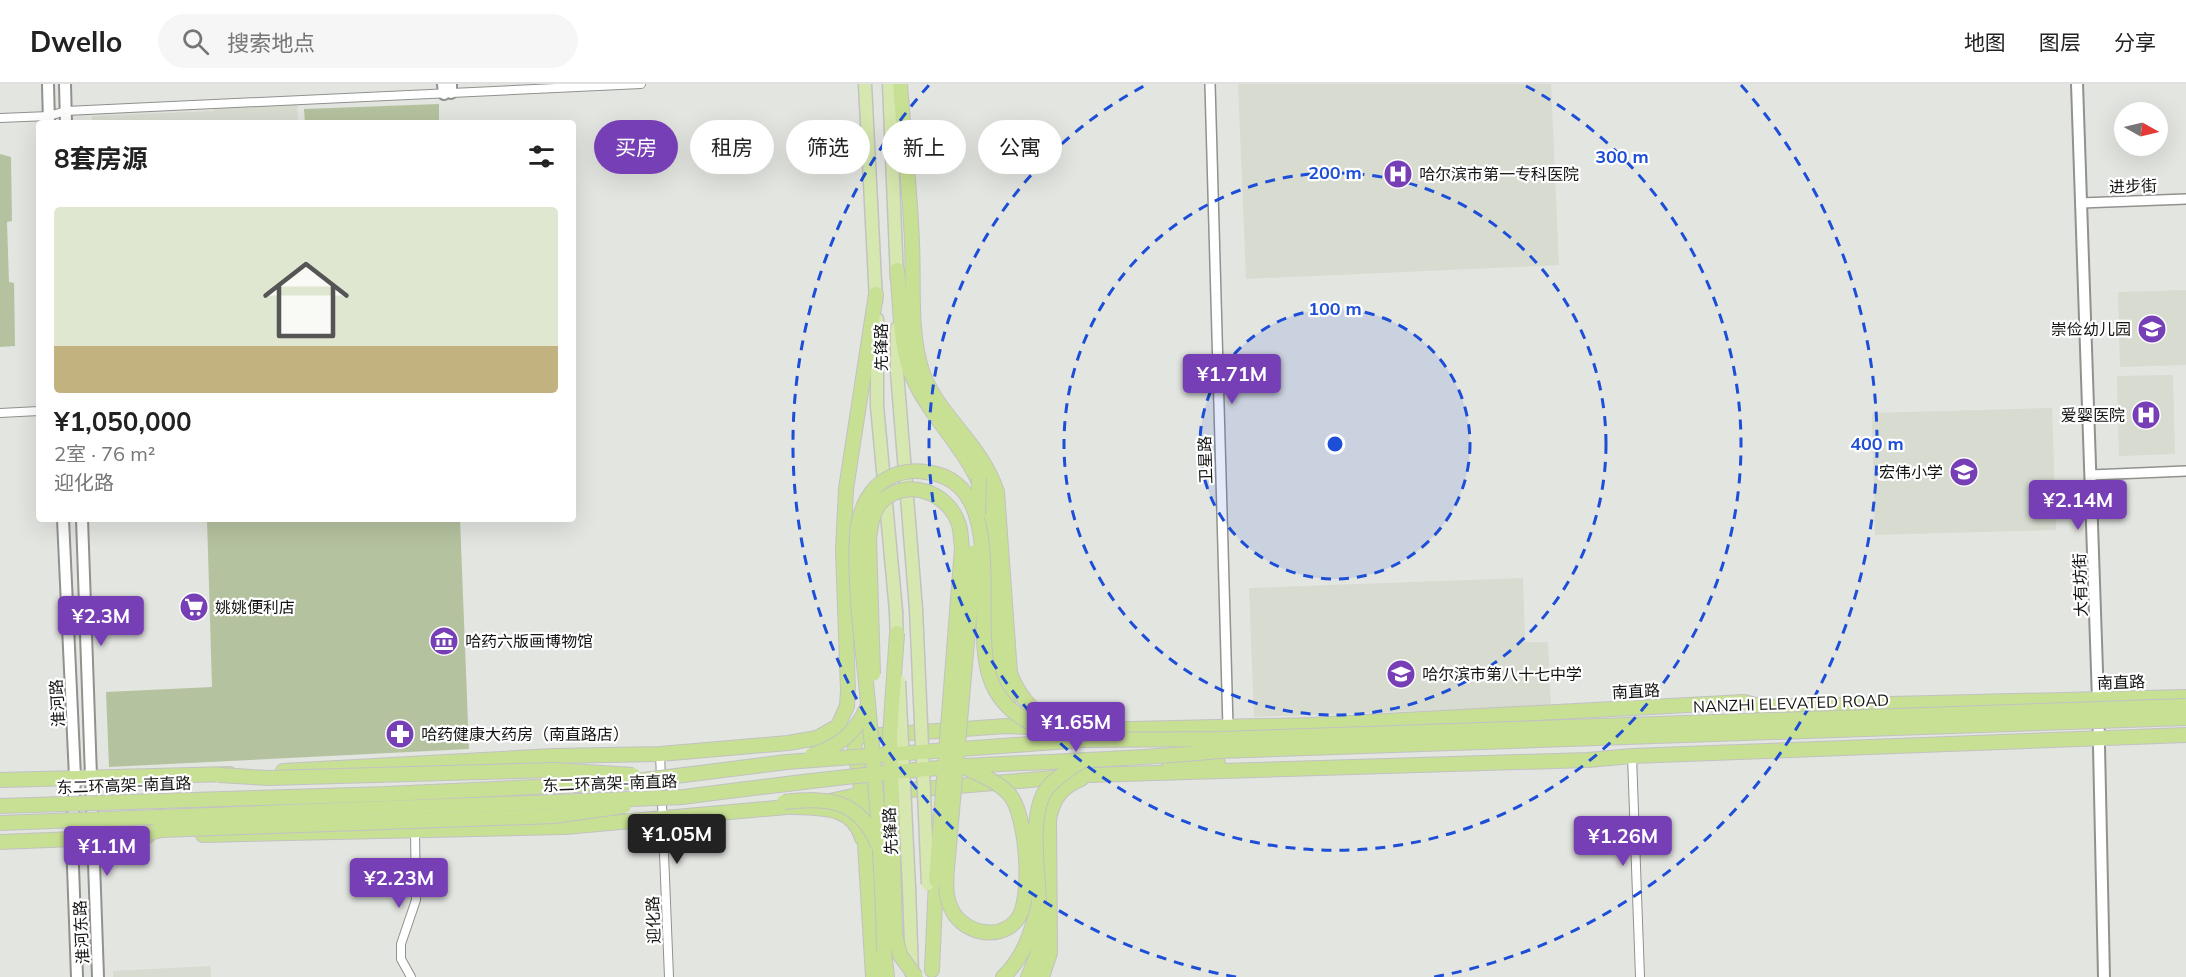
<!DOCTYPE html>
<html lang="zh">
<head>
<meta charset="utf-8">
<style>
  :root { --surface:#fff; --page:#f6f6f6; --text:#222; --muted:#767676; --line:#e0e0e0; --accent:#773fb6 }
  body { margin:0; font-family:Mulish,"Noto Sans SC",sans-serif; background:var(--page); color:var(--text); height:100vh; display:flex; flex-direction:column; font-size:22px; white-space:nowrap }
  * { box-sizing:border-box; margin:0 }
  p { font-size:20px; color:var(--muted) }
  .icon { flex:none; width:33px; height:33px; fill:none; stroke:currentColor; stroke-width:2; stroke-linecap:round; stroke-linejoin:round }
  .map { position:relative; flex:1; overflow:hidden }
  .side { position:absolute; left:36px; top:36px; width:540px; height:402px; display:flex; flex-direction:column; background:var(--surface); border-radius:6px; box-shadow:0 6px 24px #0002 }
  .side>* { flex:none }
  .hud { position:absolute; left:594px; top:36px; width:570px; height:54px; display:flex; gap:12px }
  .needle { width:39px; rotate:98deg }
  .controls { position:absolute; left:2114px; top:18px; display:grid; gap:12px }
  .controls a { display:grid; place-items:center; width:54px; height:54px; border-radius:50%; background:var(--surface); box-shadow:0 6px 24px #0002; font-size:30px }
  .price { position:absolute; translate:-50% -51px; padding:0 14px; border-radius:6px; background:var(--accent); color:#fff; font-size:20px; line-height:39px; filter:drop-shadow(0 2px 3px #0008) }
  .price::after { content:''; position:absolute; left:50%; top:36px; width:18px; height:14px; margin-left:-9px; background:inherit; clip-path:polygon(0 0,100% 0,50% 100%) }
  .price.current { background:#222; color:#fff }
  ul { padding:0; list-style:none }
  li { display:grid; align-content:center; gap:12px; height:318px; padding:0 18px }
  li span { display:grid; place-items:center; height:186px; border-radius:6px; color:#555 }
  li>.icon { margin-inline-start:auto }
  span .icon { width:108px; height:108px; fill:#fffc; stroke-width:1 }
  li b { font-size:26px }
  h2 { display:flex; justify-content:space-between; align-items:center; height:72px; padding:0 18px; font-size:26px }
  .pill { padding:0 21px; border-radius:27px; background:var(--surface); box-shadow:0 6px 24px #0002; font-size:21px; line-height:54px }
  .pill.current { background:var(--accent); color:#fff }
  header { display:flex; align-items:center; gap:36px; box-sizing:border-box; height:84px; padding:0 30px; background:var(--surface); border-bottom:2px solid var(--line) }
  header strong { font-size:28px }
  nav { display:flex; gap:33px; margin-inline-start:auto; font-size:21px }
  .search { width:420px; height:54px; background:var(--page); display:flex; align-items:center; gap:15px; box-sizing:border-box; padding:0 21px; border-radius:33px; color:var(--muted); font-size:22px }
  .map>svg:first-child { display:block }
  .built { fill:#d7dbd0 }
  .green { fill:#b5c29f }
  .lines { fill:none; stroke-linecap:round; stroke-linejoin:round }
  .minor-casing { stroke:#90928e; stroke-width:10 }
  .tertiary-casing { stroke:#90928e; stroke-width:12 }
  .secondary-casing { stroke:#90928e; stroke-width:14 }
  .primary-casing { stroke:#c2c2c2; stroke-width:15 }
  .trunk-casing { stroke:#c2c2c2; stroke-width:16 }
  .minor { stroke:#fff; stroke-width:8 }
  .tertiary { stroke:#fff; stroke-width:9 }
  .secondary { stroke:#fff; stroke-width:10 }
  .primary { stroke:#d6e8af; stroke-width:12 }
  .trunk { stroke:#c8e094; stroke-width:14 }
  .primary-bridge-casing { stroke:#c2c2c2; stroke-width:15; stroke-linecap:butt }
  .trunk-bridge-casing { stroke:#c2c2c2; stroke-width:16; stroke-linecap:butt }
  .primary-bridge { stroke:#d6e8af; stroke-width:12 }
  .trunk-bridge { stroke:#c8e094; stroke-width:14 }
  .ring { fill:none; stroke:#1d4ed8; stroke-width:3; stroke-dasharray:10 8 }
  .labels { text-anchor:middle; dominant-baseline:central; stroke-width:4.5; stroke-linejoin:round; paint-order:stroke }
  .poi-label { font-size:16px; fill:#141413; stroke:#fff; text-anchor:start }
  .street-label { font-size:16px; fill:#141413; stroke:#fff }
  .centre { fill:#1d4ed8; stroke:#fff; stroke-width:3 }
  .ring-label { font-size:18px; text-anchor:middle; font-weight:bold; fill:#1d4ed8; stroke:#fff; stroke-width:4.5; stroke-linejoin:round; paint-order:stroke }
</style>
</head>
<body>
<header>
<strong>Dwello</strong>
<div class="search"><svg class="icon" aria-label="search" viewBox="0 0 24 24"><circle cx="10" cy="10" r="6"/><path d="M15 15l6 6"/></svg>搜索地点</div>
<nav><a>地图</a><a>图层</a><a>分享</a></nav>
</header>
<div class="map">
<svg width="2186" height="893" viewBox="0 0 2186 893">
  <rect width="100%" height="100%" fill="#e3e5e1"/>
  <!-- built -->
  <g class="built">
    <polygon points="1238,0 1551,0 1559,181 1246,195"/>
    <polygon points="297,18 298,39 93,39 92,32 214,27 215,21"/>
    <polygon points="2186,206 2186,281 2120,283 2118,208"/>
    <polygon points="2173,291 2175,370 2119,372 2117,292"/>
    <polygon points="2052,324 2056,446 1875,451 1872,329"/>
    <polygon points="1523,494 1525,558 1548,558 1551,622 1254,633 1249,504"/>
    <polygon points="210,882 211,893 113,893 113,887"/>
  </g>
  <!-- green -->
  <g class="green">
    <polygon points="439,20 439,39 305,39 304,25"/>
    <polygon points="0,70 11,73 12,137 7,138 9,198 14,199 15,262 0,263"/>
    <polygon points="207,435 460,435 469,665 109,683 106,608 212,603"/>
  </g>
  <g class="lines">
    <!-- minor casing -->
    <g class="minor-casing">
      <g id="minor">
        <polyline points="0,34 49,32 66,27 641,0"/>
        <polyline points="0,329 39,327"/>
        <polyline points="660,670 669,893"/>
        <polyline points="1632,672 1640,893"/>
        <polyline points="411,893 401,875 401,860 416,816 415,748"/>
      </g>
    </g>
    <!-- tertiary casing -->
    <g class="tertiary-casing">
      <g id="tertiary">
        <polyline points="1210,0 1228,643"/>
        <polyline points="2081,119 2186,115"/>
        <polyline points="2091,391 2186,387"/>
      </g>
    </g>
    <!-- secondary casing -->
    <g class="secondary-casing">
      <g id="secondary">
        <polyline points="48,0 49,39"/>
        <polyline points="65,0 66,39"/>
        <polyline points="443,0 444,10"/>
        <polyline points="451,0 451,9"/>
        <polyline points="2077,0 2098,616 2104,893"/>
        <polyline points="63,435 75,693 72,755 77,893"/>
        <polyline points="82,435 98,893"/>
      </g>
    </g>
    <!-- primary casing -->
    <g class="primary-casing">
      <g id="primary">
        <polyline points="865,0 876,217"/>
        <polyline points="889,0 897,194"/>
        <polyline points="877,235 877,322 896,527"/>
        <polyline points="897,244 897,288 916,525"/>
        <polyline points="909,804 912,890"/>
      </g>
    </g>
    <!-- trunk casing -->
    <g class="trunk-casing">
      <g id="trunk">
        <path d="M900,0C904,53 910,105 912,159C914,199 909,252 923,290C940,334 981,359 997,408L1010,589C1020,615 1036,635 1065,641"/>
        <path d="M897,186C901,220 899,262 913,294C933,339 974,370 986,419C991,436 990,456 991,474C995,524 995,575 1009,623"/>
        <polyline points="838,642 853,653 1006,642 1087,646 1311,641 1744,618 1764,623 2186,613"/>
        <polyline points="853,653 862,710 873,893"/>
        <polyline points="1168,676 1218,679"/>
        <polyline points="283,687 553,672 660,670 788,659 817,654 838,642 847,622 848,607 843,466 846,405 876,210"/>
        <polyline points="0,696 230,690"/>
        <polyline points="825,718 862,710 1089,691 1588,676 1632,672 2186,651"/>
        <path d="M794,723C822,724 853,722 862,754"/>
        <polyline points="203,751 565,743 798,722"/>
        <polyline points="0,758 148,752"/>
        <polyline points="884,867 887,893"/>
        <polyline points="932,886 936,796"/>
        <path d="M1003,893C1025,872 1032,847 1039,818"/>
        <polyline points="1028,893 1038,869 1040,835"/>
        <path d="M1042,893L1050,869L1049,735C1053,715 1061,703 1081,695"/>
      </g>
    </g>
    <!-- minor -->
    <use href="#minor" class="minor"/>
    <!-- tertiary -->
    <use href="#tertiary" class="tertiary"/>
    <!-- secondary -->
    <use href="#secondary" class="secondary"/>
    <!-- primary -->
    <use href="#primary" class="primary"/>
    <!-- trunk -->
    <use href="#trunk" class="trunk"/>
    <!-- primary-bridge casing -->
    <g class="primary-bridge-casing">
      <g id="primary-bridge">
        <polyline points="916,525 928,800"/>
        <polyline points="896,527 897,558"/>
        <polyline points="899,597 909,804"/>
      </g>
    </g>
    <!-- trunk-bridge casing -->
    <g class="trunk-bridge-casing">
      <g id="trunk-bridge">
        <polyline points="978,431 979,394"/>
        <polyline points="897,549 890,651 895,851 900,871 916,893"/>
        <path d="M873,590L869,454C871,442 872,429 880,419C906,392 949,408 959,441C961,448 961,457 962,464L936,796"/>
        <path d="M812,671C838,663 856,649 867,623"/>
        <path d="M966,684C981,691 997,697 1009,710C1027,729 1034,818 1016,837C997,858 961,848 951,824C945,812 946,797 947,784L975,468"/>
        <polyline points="219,691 268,694 554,686 633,691"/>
        <path d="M784,718C828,713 859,715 878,761"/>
        <polyline points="0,722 387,710 620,699 787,678 1082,656 1218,655 2186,622"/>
        <path d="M0,739L683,713C777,701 870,689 964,682C1049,677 1134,676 1219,667L2186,634"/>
        <polyline points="136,752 161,746 554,732 624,722"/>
        <path d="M1039,818C1038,788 1028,727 1048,703C1057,693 1070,685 1081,677"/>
        <path d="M884,867C883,784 876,702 868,619C863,564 854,507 857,452C858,433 863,417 876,403C890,390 908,385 926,388C1015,398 967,543 992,599C1006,632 1038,645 1071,653"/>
      </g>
    </g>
    <!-- primary-bridge -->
    <use href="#primary-bridge" class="primary-bridge"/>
    <!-- trunk-bridge -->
    <use href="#trunk-bridge" class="trunk-bridge"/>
  </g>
  <!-- distance rings -->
  <circle cx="1335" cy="360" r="135" fill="#1d4ed8" fill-opacity=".12"/>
  <g class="ring">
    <circle cx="1335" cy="360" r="135"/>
    <circle cx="1335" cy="360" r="271"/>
    <path d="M1526 2A406 406 0 1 1 1144 2"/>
    <path d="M1236 893A542 542 0 0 1 929 1M1741 1A542 542 0 0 1 1434 893"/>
  </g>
  <!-- icons -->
  <defs>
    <g id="hospital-disc" transform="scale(1.5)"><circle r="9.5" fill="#773fb6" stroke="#fff"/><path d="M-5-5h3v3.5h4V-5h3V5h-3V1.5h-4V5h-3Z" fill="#fff"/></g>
    <g id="school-disc" transform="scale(1.5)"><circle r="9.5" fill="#773fb6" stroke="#fff"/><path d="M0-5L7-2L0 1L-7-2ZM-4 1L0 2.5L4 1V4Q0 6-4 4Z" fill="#fff"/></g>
    <g id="supermarket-disc" transform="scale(1.5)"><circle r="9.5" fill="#773fb6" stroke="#fff"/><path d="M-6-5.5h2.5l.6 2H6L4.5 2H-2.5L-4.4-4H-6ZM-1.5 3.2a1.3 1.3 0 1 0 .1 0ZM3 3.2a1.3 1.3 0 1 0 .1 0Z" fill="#fff"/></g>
    <g id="museum-disc" transform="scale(1.5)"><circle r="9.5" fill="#773fb6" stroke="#fff"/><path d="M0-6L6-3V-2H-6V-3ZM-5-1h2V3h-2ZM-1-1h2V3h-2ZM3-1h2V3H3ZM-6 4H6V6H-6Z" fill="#fff"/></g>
    <g id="pharmacy-disc" transform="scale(1.5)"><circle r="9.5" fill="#773fb6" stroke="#fff"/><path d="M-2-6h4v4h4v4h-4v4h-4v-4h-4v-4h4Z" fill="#fff"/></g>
  </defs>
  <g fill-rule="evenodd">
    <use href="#hospital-disc" x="1398" y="90"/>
    <use href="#school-disc" x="2152" y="245"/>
    <use href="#hospital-disc" x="2146" y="331"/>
    <use href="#school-disc" x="1964" y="388"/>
    <use href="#supermarket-disc" x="194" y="523"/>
    <use href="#museum-disc" x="444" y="557"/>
    <use href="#school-disc" x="1401" y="590"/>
    <use href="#pharmacy-disc" x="400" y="650"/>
  </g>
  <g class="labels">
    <!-- poi labels -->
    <g class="poi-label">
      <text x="1419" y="90">哈尔滨市第一专科医院</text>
      <text x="2131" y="245" text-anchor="end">崇俭幼儿园</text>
      <text x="2125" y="331" text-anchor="end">爱婴医院</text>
      <text x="1943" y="388" text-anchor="end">宏伟小学</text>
      <text x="215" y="523">姚姚便利店</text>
      <text x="465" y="557">哈药六版画博物馆</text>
      <text x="1422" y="590">哈尔滨市第八十七中学</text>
      <text x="421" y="650">哈药健康大药房（南直路店）</text>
    </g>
    <!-- street labels -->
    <g class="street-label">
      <text transform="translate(2133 102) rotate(-2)">进步街</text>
      <text transform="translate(881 263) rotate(-90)">先锋路</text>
      <text transform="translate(1205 376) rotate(-92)">卫星路</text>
      <text transform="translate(2080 501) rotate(-92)">大有坊街</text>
      <text transform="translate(2121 598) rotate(-2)">南直路</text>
      <text transform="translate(1636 607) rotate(-3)">南直路</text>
      <text transform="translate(57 619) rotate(-93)">淮河路</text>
      <text transform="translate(1791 619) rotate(-2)">NANZHI ELEVATED ROAD</text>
      <text transform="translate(610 699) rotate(-2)">东二环高架-南直路</text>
      <text transform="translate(124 701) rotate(-2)">东二环高架-南直路</text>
      <text transform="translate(890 747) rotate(-93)">先锋路</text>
      <text transform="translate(653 836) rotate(-92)">迎化路</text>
      <text transform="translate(81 848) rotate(-93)">淮河东路</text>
    </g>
  </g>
  <circle cx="1335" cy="360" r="9" class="centre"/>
  <g class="ring-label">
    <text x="1622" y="79">300 m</text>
    <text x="1335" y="95">200 m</text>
    <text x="1335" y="231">100 m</text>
    <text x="1877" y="366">400 m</text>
  </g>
</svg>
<div class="controls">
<a><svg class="needle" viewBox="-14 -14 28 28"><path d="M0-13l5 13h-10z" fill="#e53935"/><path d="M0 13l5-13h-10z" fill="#767676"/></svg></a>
</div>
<b class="price" style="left:1232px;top:321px">¥1.71M</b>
<b class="price" style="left:2078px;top:447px">¥2.14M</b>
<b class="price" style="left:101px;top:563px">¥2.3M</b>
<b class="price" style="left:1076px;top:669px">¥1.65M</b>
<b class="price current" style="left:677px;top:781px">¥1.05M</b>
<b class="price" style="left:1623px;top:783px">¥1.26M</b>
<b class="price" style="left:107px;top:793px">¥1.1M</b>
<b class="price" style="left:399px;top:825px">¥2.23M</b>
<div class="hud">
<a class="pill current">买房</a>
<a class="pill">租房</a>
<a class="pill">筛选</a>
<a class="pill">新上</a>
<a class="pill">公寓</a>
</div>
<section class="side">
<h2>8套房源<svg class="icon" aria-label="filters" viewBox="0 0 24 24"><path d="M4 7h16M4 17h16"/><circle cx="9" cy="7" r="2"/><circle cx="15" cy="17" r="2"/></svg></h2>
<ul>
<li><span style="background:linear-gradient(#dfe7d0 75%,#c2b280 0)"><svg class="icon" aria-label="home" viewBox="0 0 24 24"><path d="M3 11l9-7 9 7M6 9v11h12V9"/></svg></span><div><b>¥1,050,000</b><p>2室 · 76 m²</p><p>迎化路</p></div></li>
</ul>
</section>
</div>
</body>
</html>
